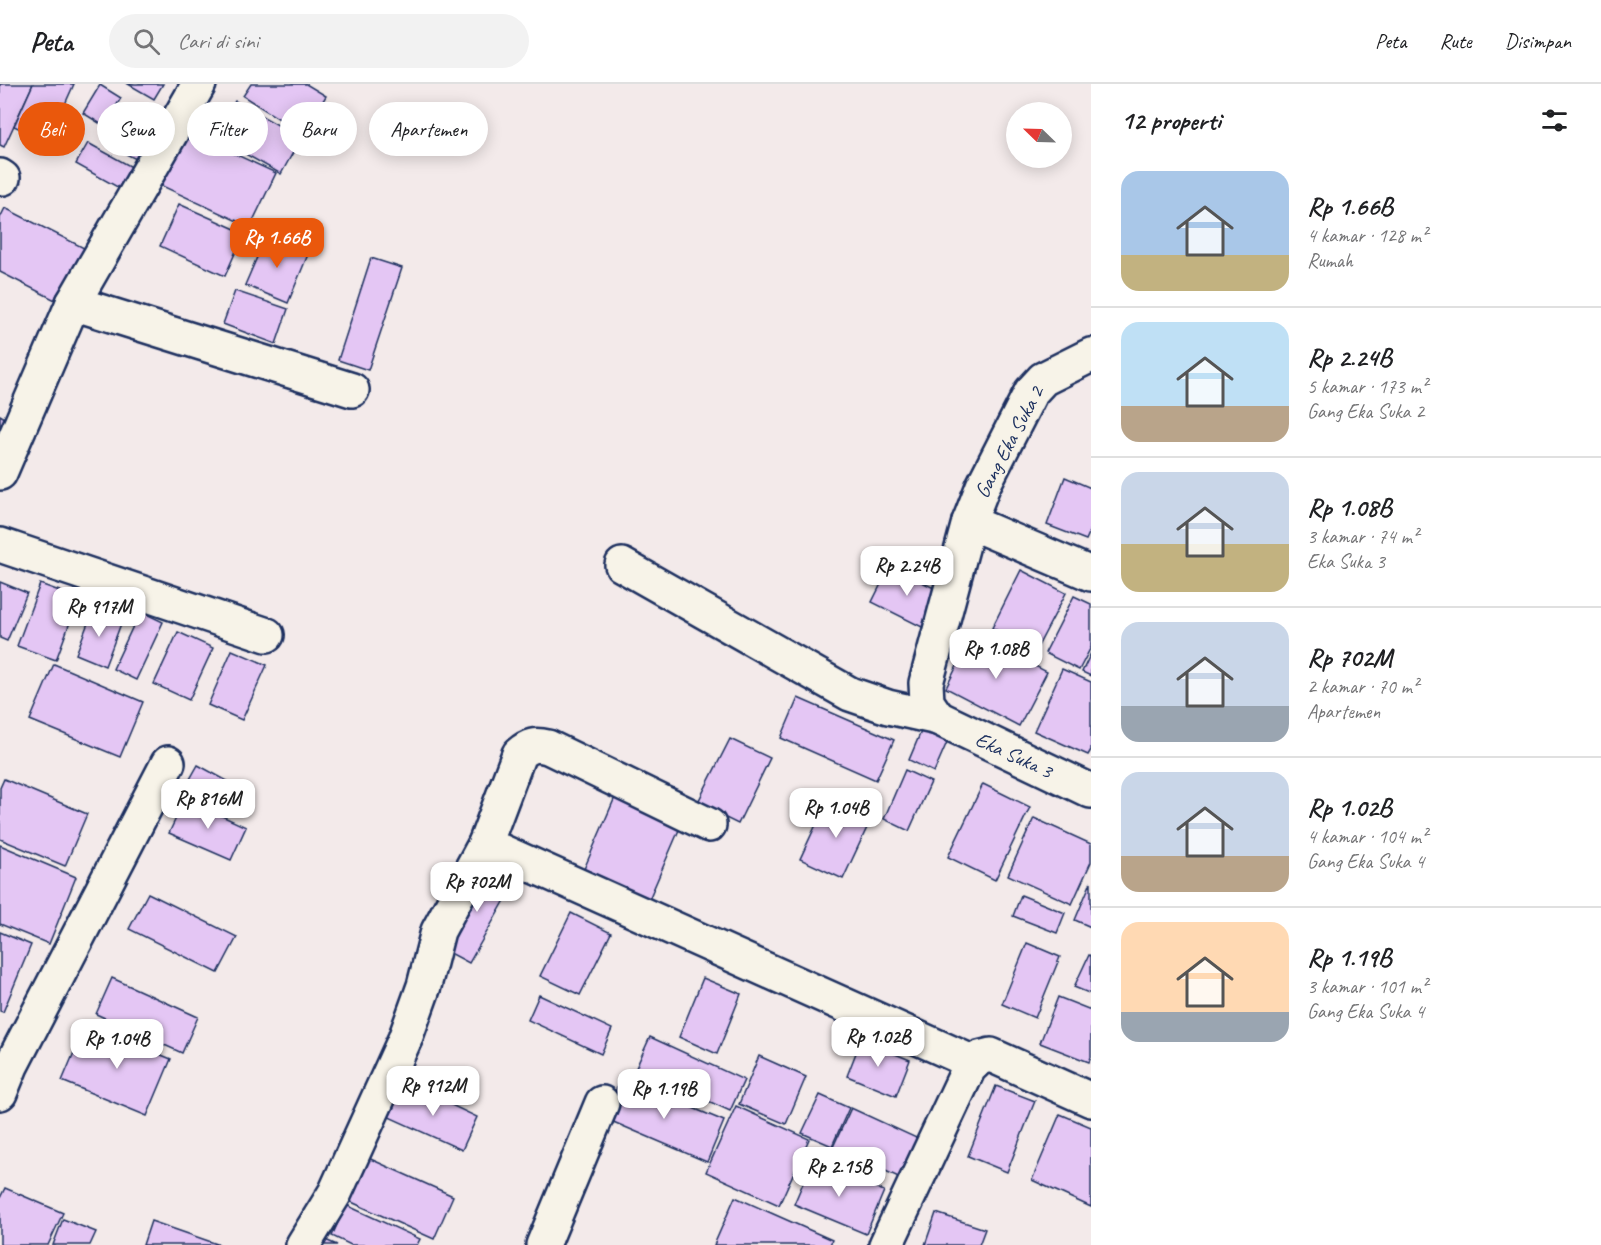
<!DOCTYPE html>
<html lang="id">
<head>
<meta charset="utf-8">
<style>
  :root { --surface:#fff; --page:#f2f2f2; --text:#202124; --muted:#757577; --line:#e0e0e0; --accent:#ea580c }
  body { margin:0; font-family:Caveat,sans-serif; background:var(--page); color:var(--text); height:100vh; display:flex; flex-direction:column; font-size:22px; white-space:nowrap }
  * { box-sizing:border-box; margin:0 }
  p { font-size:20px; color:var(--muted) }
  .icon { flex:none; width:33px; height:33px; fill:none; stroke:currentColor; stroke-width:2; stroke-linecap:round; stroke-linejoin:round }
  .map { position:relative; flex:1; overflow:hidden }
  .side { display:flex; flex-direction:column; background:var(--surface); width:510px }
  .side>* { flex:none }
  .banner { position:absolute; left:18px; top:18px; width:570px; height:54px; display:flex; gap:12px }
  .needle { width:39px; rotate:293deg }
  .buttons { position:absolute; left:1006px; top:18px; display:grid; gap:12px }
  .buttons a { display:grid; place-items:center; width:66px; height:66px; border-radius:50%; background:var(--surface); box-shadow:0 3px 15px #0003; font-size:30px }
  .price { position:absolute; translate:-50% -51px; padding:0 14px; border-radius:12px; background:#fff; color:#222; font-size:20px; line-height:39px; filter:drop-shadow(0 2px 3px #0008) }
  .price::after { content:''; position:absolute; left:50%; top:36px; width:18px; height:14px; margin-left:-9px; background:inherit; clip-path:polygon(0 0,100% 0,50% 100%) }
  .price.current { background:var(--accent); color:#fff }
  ul { padding:0; list-style:none }
  li { display:flex; align-items:center; gap:18px; height:150px; padding:0 30px }
  li+li { border-top:2px solid var(--line) }
  li span { display:grid; place-items:center; flex:none; width:168px; height:120px; border-radius:18px; color:#555 }
  li>.icon { margin-inline-start:auto }
  span .icon { width:72px; height:72px; fill:#fffc; stroke-width:1 }
  li b { font-size:26px }
  h2 { display:flex; justify-content:space-between; align-items:center; height:72px; padding:0 30px; font-size:26px }
  .pill { padding:0 21px; border-radius:27px; background:var(--surface); box-shadow:0 3px 15px #0003; font-size:21px; line-height:54px }
  .pill.current { background:var(--accent); color:#fff }
  header { display:flex; align-items:center; gap:36px; box-sizing:border-box; height:84px; padding:0 30px; background:var(--surface); border-bottom:2px solid var(--line) }
  header strong { font-size:28px }
  nav { display:flex; gap:33px; margin-inline-start:auto; font-size:21px }
  .search { width:420px; height:54px; background:var(--page); display:flex; align-items:center; gap:15px; box-sizing:border-box; padding:0 21px; border-radius:33px; color:var(--muted); font-size:22px }
  main { display:flex; flex:1; min-height:0 }
  .map>svg:first-child { display:block }
  .building { fill:#e4c6f4; stroke:#1b2f5e; stroke-width:1.5 }
  .lines { fill:none; stroke-linecap:round; stroke-linejoin:round }
  .minor-casing { stroke:#1b2f5e; stroke-width:38 }
  .minor { stroke:#f7f3e8; stroke-width:33 }
  .labels { text-anchor:middle; dominant-baseline:central; stroke-width:4.5; stroke-linejoin:round; paint-order:stroke }
  .street-label { font-size:21px; fill:#1b2f5e; stroke:#f7f3e8 }
</style>
</head>
<body>
<header>
<strong>Peta</strong>
<div class="search"><svg class="icon" aria-label="search" viewBox="0 0 24 24"><circle cx="10" cy="10" r="6"/><path d="M15 15l6 6"/></svg>Cari di sini</div>
<nav><a>Peta</a><a>Rute</a><a>Disimpan</a></nav>
</header>
<main>
<div class="map">
<svg width="1091" height="1161" viewBox="0 0 1091 1161">
  <rect width="100%" height="100%" fill="#f3eaea"/>
  <filter id="ink" filterUnits="userSpaceOnUse"><feTurbulence type="fractalNoise" baseFrequency=".0167" numOctaves="2"/><feDisplacementMap in="SourceGraphic" scale="12" xChannelSelector="R" yChannelSelector="G"/><feConvolveMatrix kernelMatrix="1 2 1 2 8 2 1 2 1" color-interpolation-filters="sRGB"/></filter>
  <g filter="url(#ink)">
    <!-- building -->
    <g class="building">
      <polygon points="0,0 33,0 4,63 0,61"/>
      <polygon points="33,0 74,0 48,58 14,42"/>
      <polygon points="128,0 163,0 154,15"/>
      <polygon points="251,0 306,0 326,12 303,50 243,12"/>
      <polygon points="100,1 121,14 104,42 83,29"/>
      <polygon points="235,17 301,54 281,90 215,53"/>
      <polygon points="140,29 164,42 144,79 120,67"/>
      <polygon points="185,47 276,89 250,143 160,101"/>
      <polygon points="88,59 141,88 130,110 76,80"/>
      <polygon points="179,120 244,149 225,192 160,162"/>
      <polygon points="5,124 88,166 61,219 0,188 0,134"/>
      <polygon points="267,150 309,168 288,219 245,201"/>
      <polygon points="371,174 402,184 368,286 338,276"/>
      <polygon points="235,207 288,225 276,260 223,240"/>
      <polygon points="0,331 5,334 0,347"/>
      <polygon points="1065,393 1091,404 1091,445 1086,456 1047,441"/>
      <polygon points="890,482 942,508 924,544 872,518"/>
      <polygon points="1021,486 1066,509 1036,566 992,544"/>
      <polygon points="0,498 27,509 7,557 0,554"/>
      <polygon points="40,500 79,514 56,576 17,562"/>
      <polygon points="1074,512 1091,520 1091,563 1079,586 1045,569"/>
      <polygon points="93,526 122,537 105,582 76,570"/>
      <polygon points="140,527 163,538 136,596 113,585"/>
      <polygon points="178,548 213,564 189,616 154,600"/>
      <polygon points="973,550 1047,588 1019,642 946,604"/>
      <polygon points="232,566 267,581 242,636 208,621"/>
      <polygon points="1091,569 1091,592 1082,588"/>
      <polygon points="54,580 143,618 120,673 30,636"/>
      <polygon points="1062,585 1091,598 1091,666 1088,671 1034,647"/>
      <polygon points="798,614 894,656 876,696 781,654"/>
      <polygon points="925,638 951,649 934,688 909,676"/>
      <polygon points="730,655 770,674 738,740 697,720"/>
      <polygon points="198,681 242,705 230,728 185,704"/>
      <polygon points="905,686 931,698 909,747 884,735"/>
      <polygon points="4,695 87,730 65,782 0,755 0,704"/>
      <polygon points="983,700 1030,723 995,796 948,773"/>
      <polygon points="619,704 685,732 647,820 581,792"/>
      <polygon points="185,715 246,743 231,776 169,749"/>
      <polygon points="828,715 871,735 843,795 800,775"/>
      <polygon points="1034,734 1091,760 1091,778 1072,820 1008,791"/>
      <polygon points="0,761 76,793 49,860 0,840"/>
      <polygon points="484,780 516,797 469,879 439,863"/>
      <polygon points="1091,798 1091,843 1075,836"/>
      <polygon points="148,809 237,853 218,889 129,845"/>
      <polygon points="1021,811 1065,829 1057,849 1013,832"/>
      <polygon points="571,829 611,849 580,911 540,892"/>
      <polygon points="0,848 31,861 3,928 0,927"/>
      <polygon points="1027,859 1060,873 1035,934 1002,920"/>
      <polygon points="1089,871 1091,872 1091,910 1074,903"/>
      <polygon points="112,894 198,933 182,969 96,930"/>
      <polygon points="703,894 741,910 717,970 679,953"/>
      <polygon points="539,911 612,945 601,970 528,936"/>
      <polygon points="1058,913 1091,926 1091,973 1089,978 1040,959"/>
      <polygon points="86,940 171,975 147,1032 62,997"/>
      <polygon points="650,953 744,996 730,1027 636,984"/>
      <polygon points="861,956 910,976 896,1012 847,992"/>
      <polygon points="759,972 806,993 786,1040 739,1020"/>
      <polygon points="621,994 724,1037 707,1078 604,1034"/>
      <polygon points="405,999 477,1033 462,1066 389,1033"/>
      <polygon points="996,1002 1035,1017 1007,1088 968,1072"/>
      <polygon points="820,1011 849,1024 832,1062 802,1049"/>
      <polygon points="736,1022 809,1055 779,1121 706,1088"/>
      <polygon points="851,1024 923,1057 905,1096 833,1063"/>
      <polygon points="1060,1030 1091,1043 1091,1123 1032,1096"/>
      <polygon points="366,1073 453,1112 434,1155 347,1116"/>
      <polygon points="812,1078 884,1107 866,1150 794,1120"/>
      <polygon points="5,1104 63,1129 48,1161 0,1161 0,1114"/>
      <polygon points="735,1113 832,1156 830,1161 714,1161"/>
      <polygon points="346,1121 420,1155 417,1161 351,1161 332,1152"/>
      <polygon points="936,1129 985,1145 979,1161 925,1161"/>
      <polygon points="63,1135 96,1148 90,1161 53,1161"/>
      <polygon points="151,1137 220,1161 143,1161"/>
      <polygon points="316,1152 337,1161 312,1161"/>
    </g>
    <g class="lines">
      <!-- minor casing -->
      <g class="minor-casing">
        <g id="minor">
          <polyline points="0,92 3,94"/>
          <polyline points="73,219 352,306"/>
          <polyline points="0,389 73,219 199,0"/>
          <polyline points="969,438 1091,490"/>
          <polyline points="0,461 267,551"/>
          <polyline points="622,481 850,610 888,623 938,634 1091,707"/>
          <polyline points="938,634 927,618 926,599 969,438 983,402 1031,308 1043,295 1091,271"/>
          <path d="M709,741L548,663C535,660 529,661 519,670L485,760L974,979"/>
          <polyline points="0,1009 11,982 168,679"/>
          <polyline points="303,1161 335,1109 405,955 424,902 438,847 485,760"/>
          <polyline points="543,1161 602,1019"/>
          <polyline points="886,1161 969,984 979,974 991,971 1091,1016"/>
        </g>
      </g>
      <!-- minor -->
      <use href="#minor" class="minor"/>
    </g>
  </g>
  <g class="labels">
    <!-- street labels -->
    <g class="street-label">
      <text transform="translate(1009 358) rotate(-62)">Gang Eka Suka 2</text>
      <text transform="translate(1014 671) rotate(25)">Eka Suka 3</text>
    </g>
  </g>
</svg>
<div class="buttons">
<a><svg class="needle" viewBox="-14 -14 28 28"><path d="M0-13l5 13h-10z" fill="#e53935"/><path d="M0 13l5-13h-10z" fill="#757577"/></svg></a>
</div>
<b class="price current" style="left:277px;top:185px">Rp 1.66B</b>
<b class="price" style="left:907px;top:513px">Rp 2.24B</b>
<b class="price" style="left:99px;top:554px">Rp 917M</b>
<b class="price" style="left:996px;top:596px">Rp 1.08B</b>
<b class="price" style="left:208px;top:746px">Rp 816M</b>
<b class="price" style="left:836px;top:755px">Rp 1.04B</b>
<b class="price" style="left:477px;top:829px">Rp 702M</b>
<b class="price" style="left:878px;top:984px">Rp 1.02B</b>
<b class="price" style="left:117px;top:986px">Rp 1.04B</b>
<b class="price" style="left:433px;top:1033px">Rp 912M</b>
<b class="price" style="left:664px;top:1036px">Rp 1.19B</b>
<b class="price" style="left:839px;top:1114px">Rp 2.15B</b>
<div class="banner">
<a class="pill current">Beli</a>
<a class="pill">Sewa</a>
<a class="pill">Filter</a>
<a class="pill">Baru</a>
<a class="pill">Apartemen</a>
</div>
</div>
<section class="side">
<h2>12 properti<svg class="icon" aria-label="filters" viewBox="0 0 24 24"><path d="M4 7h16M4 17h16"/><circle cx="9" cy="7" r="2"/><circle cx="15" cy="17" r="2"/></svg></h2>
<ul>
<li><span style="background:linear-gradient(#a9c7e8 70%,#c2b280 0)"><svg class="icon" aria-label="home" viewBox="0 0 24 24"><path d="M3 11l9-7 9 7M6 9v11h12V9"/></svg></span><div><b>Rp 1.66B</b><p>4 kamar · 128 m²</p><p>Rumah</p></div></li>
<li><span style="background:linear-gradient(#bfe0f5 70%,#b9a48a 0)"><svg class="icon" aria-label="home" viewBox="0 0 24 24"><path d="M3 11l9-7 9 7M6 9v11h12V9"/></svg></span><div><b>Rp 2.24B</b><p>5 kamar · 173 m²</p><p>Gang Eka Suka 2</p></div></li>
<li><span style="background:linear-gradient(#c9d6e8 60%,#c2b280 0)"><svg class="icon" aria-label="home" viewBox="0 0 24 24"><path d="M3 11l9-7 9 7M6 9v11h12V9"/></svg></span><div><b>Rp 1.08B</b><p>3 kamar · 74 m²</p><p>Eka Suka 3</p></div></li>
<li><span style="background:linear-gradient(#c9d6e8 70%,#9aa5b1 0)"><svg class="icon" aria-label="home" viewBox="0 0 24 24"><path d="M3 11l9-7 9 7M6 9v11h12V9"/></svg></span><div><b>Rp 702M</b><p>2 kamar · 70 m²</p><p>Apartemen</p></div></li>
<li><span style="background:linear-gradient(#c9d6e8 70%,#b9a48a 0)"><svg class="icon" aria-label="home" viewBox="0 0 24 24"><path d="M3 11l9-7 9 7M6 9v11h12V9"/></svg></span><div><b>Rp 1.02B</b><p>4 kamar · 104 m²</p><p>Gang Eka Suka 4</p></div></li>
<li><span style="background:linear-gradient(#ffd9b3 75%,#9aa5b1 0)"><svg class="icon" aria-label="home" viewBox="0 0 24 24"><path d="M3 11l9-7 9 7M6 9v11h12V9"/></svg></span><div><b>Rp 1.19B</b><p>3 kamar · 101 m²</p><p>Gang Eka Suka 4</p></div></li>
</ul>
</section>
</main>
</body>
</html>
